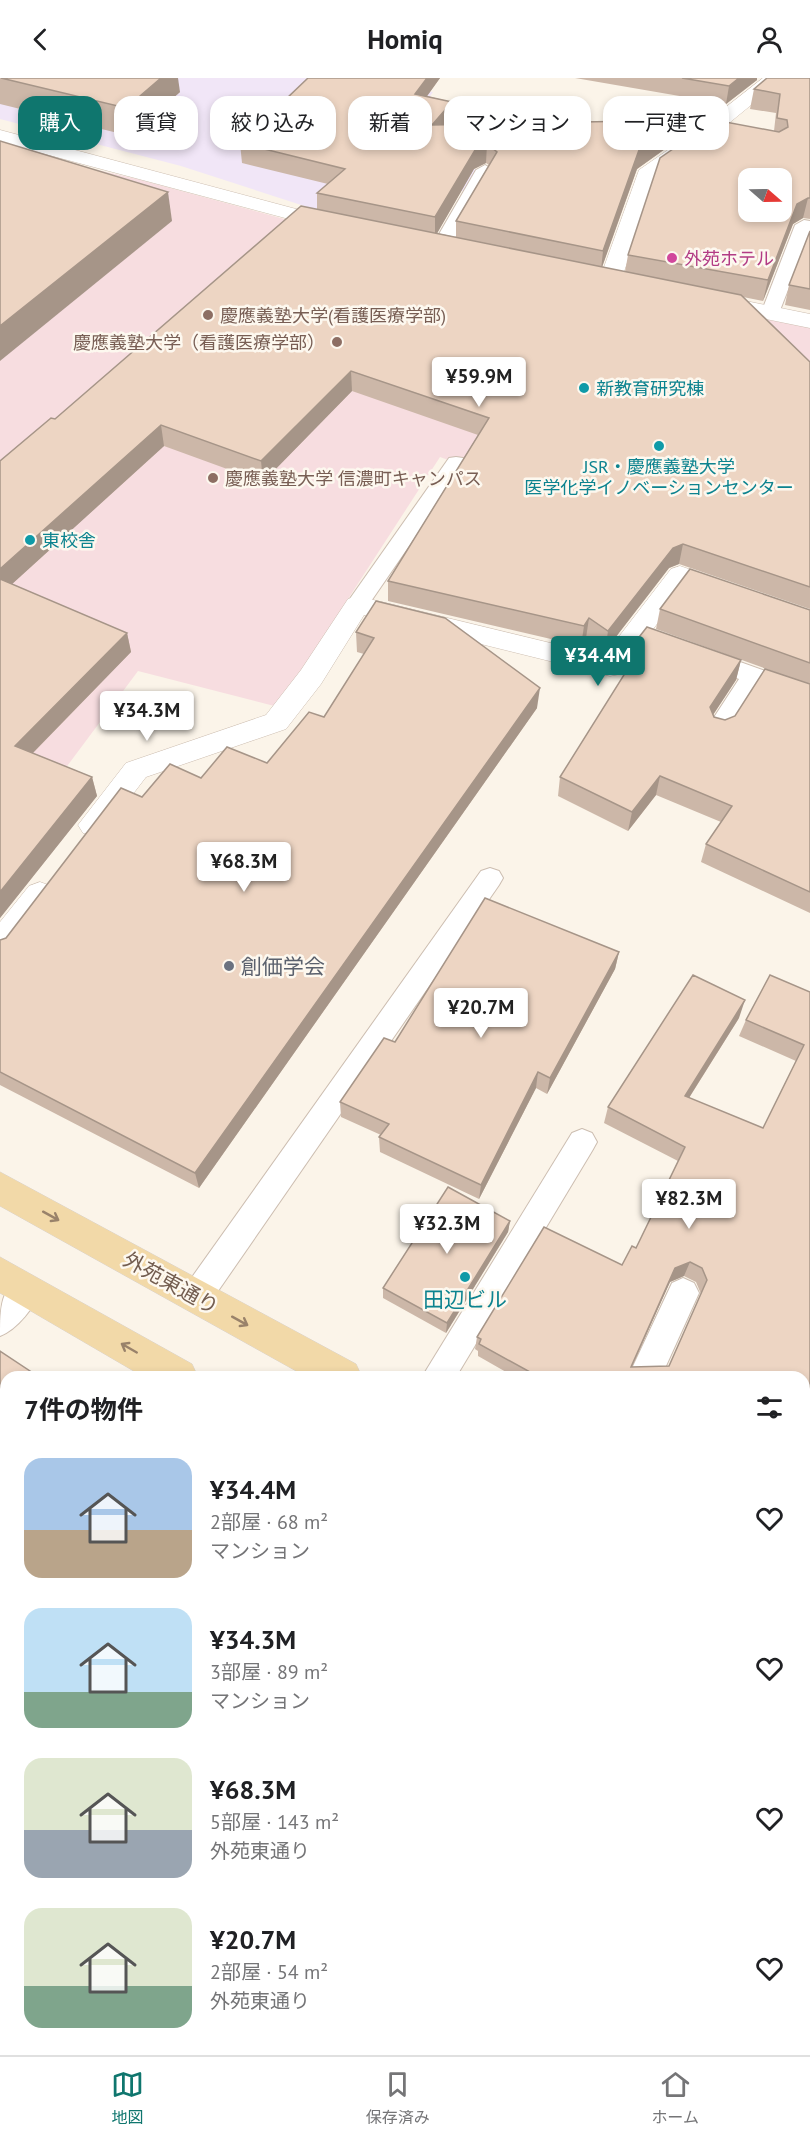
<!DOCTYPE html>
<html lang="ja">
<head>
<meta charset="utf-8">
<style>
  :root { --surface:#fff; --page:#f6f6f6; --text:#202124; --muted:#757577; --line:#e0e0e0; --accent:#0f766e }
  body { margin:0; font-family:"PT Sans","Noto Sans JP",sans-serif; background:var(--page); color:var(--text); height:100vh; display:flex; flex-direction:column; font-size:22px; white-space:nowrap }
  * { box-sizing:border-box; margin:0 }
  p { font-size:20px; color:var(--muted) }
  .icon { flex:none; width:33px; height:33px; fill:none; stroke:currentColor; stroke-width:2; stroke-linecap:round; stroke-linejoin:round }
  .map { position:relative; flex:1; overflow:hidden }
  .sheet { position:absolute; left:0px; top:1293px; width:810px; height:684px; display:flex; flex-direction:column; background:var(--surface); border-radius:18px 18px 0 0; box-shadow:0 3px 9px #0003 }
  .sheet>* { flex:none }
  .banner { position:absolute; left:18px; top:18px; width:774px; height:54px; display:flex; gap:12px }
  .needle { width:39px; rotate:110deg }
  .fabs { position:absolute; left:738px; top:90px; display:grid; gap:12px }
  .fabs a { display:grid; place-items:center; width:54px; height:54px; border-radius:12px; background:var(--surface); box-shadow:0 3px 9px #0003; font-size:30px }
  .price { position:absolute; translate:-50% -51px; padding:0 14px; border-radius:6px; background:#fff; color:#222; font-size:20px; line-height:39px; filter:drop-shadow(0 2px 3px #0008) }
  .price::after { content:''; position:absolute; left:50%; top:36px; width:18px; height:14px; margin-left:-9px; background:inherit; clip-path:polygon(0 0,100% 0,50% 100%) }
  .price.active { background:var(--accent); color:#fff }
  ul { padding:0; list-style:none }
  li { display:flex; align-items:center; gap:18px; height:150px; padding:0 24px }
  li span { display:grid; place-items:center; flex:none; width:168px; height:120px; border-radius:18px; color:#555 }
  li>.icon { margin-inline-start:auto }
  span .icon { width:72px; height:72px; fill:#fffc; stroke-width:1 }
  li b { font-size:26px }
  h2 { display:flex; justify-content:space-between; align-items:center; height:72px; padding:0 24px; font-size:26px }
  .pill { padding:0 21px; border-radius:18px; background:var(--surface); box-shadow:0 3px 9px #0003; font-size:21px; line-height:54px }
  .pill.active { background:var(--accent); color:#fff }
  header { display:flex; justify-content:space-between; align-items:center; height:78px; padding:0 24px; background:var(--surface); font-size:27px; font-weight:700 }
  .tab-bar { display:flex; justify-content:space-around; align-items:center; height:84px; border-top:2px solid var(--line); background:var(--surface); font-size:16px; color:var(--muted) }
  .tab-bar a { display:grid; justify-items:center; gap:3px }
  .tab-bar .active { color:var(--accent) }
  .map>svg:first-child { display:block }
  .education { fill:#f1e6f7 }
  .medical { fill:#f7dde0 }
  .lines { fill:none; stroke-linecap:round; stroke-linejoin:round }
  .lane-casing { stroke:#ccbdb0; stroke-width:2 }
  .street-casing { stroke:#ccbdb0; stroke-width:1 }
  .primary-casing { stroke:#d8d2ce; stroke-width:1 }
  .path { stroke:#d2b8a6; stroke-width:4.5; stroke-dasharray:2 6; stroke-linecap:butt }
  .lane { fill:#fff; fill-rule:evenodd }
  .street { fill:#fff; fill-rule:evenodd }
  .primary { fill:#f2d9a8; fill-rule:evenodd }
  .wall { fill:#ccb7a8; fill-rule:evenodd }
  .shaded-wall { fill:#a69588 }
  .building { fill:#edd5c3; stroke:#a69588; stroke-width:1.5; fill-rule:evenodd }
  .oneway { stroke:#99826a }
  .hotel-dot { fill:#d1479c; stroke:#fdf8ef; stroke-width:2 }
  .education-dot { fill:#8d6e63; stroke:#fdf8ef; stroke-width:2 }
  .culture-dot { fill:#0f9aa8; stroke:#fdf8ef; stroke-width:2 }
  .worship-dot { fill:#6b7280; stroke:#fdf8ef; stroke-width:2 }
  .labels { text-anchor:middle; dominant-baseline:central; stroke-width:5; stroke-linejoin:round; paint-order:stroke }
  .far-hotel-label { font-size:18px; fill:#b23c85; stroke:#fdf8ef; text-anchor:start }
  .far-education-label { font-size:18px; fill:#785e54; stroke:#fdf8ef; text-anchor:start }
  .far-culture-label { font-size:18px; fill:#0d838f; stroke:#fdf8ef; text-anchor:start }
  .worship-label { font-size:21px; fill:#5b616d; stroke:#fdf8ef; text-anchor:start }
  .street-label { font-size:21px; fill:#735d4f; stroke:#fdf8ef }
  .culture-label { font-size:21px; fill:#0d838f; stroke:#fdf8ef }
</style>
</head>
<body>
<header><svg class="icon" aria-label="back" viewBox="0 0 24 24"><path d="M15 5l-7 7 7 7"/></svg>Homiq<svg class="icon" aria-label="person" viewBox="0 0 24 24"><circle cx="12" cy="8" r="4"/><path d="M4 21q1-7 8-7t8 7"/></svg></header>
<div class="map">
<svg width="810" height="1977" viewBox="0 0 810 1977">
  <rect width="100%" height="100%" fill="#fbf4e9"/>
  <!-- education -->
  <polygon class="education" points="0,0 355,0 357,4 433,14 420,32 458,39 426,81 478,92 463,113 427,105 329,136 181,88 0,41"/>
  <!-- medical -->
  <polygon class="medical" points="0,70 137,101 310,148 810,249 810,334 554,421 440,379 278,629 138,593 59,699 0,674"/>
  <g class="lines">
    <!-- lane casing -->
    <g class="lane-casing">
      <g id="lane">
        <polygon points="617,32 706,47 714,52 706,57 611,40 609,37"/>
        <polygon points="485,87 494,92 449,170 440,175 434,174 431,170 476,92"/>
        <polygon points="804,142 810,143 810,155 779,235 777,239 763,239 761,235 795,147"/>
        <polygon points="456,379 463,380 466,385 365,532 357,535 349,532 346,527 349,522 449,380"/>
        <polygon points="701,570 810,609 810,626 759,608 728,656 719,659 710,656 707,650 739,601 693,584 689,578 693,572"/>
        <polygon points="490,790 499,793 503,800 499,807 207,1229 196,1234 185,1229 180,1219 185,1209 481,793"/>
        <polygon points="582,1051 592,1055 597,1064 592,1073 456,1299 422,1299 572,1055"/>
        <path d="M26,1196L37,1201L42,1211C34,1229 18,1251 0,1258C0,1230 0,1208 26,1196Z"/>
        <polygon points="683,1200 694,1205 699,1215 661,1299 628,1299 672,1205"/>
        <polygon points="577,1971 624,1971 627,1977 579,1977"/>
      </g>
    </g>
    <!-- street casing -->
    <g class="street-casing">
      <g id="street">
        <polygon points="763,0 784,0 712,59 655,99 621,203 618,208 602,208 599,203 639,92 698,51"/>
        <polygon points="0,52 341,143 344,147 341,151 334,153 0,64"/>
        <polygon points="711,216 810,236 810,250 703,228 700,223 703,218"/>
        <polygon points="680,488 810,533 810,552 685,508 620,596 610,598 364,537 321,606 286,651 146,699 103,755 93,758 83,755 78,747 126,685 266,637 301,592 348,521 357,518 604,578 671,491"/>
        <polygon points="40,804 51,808 55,816 51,824 11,876 0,880 0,844 29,808"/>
        <polygon points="6,1923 6,1971 18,1971 9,1977 0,1977 0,1926"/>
      </g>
    </g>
    <!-- primary casing -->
    <g class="primary-casing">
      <g id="primary">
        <polygon points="0,1094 356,1286 362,1299 307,1299 0,1128"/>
        <polygon points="0,1179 192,1286 198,1299 144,1299 0,1215"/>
        <polygon points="804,1531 810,1534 810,1576 804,1573"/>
        <polygon points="804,1629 810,1631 810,1674 804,1672"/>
      </g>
    </g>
    <!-- path -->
    <polyline class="path" points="804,1709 810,1712"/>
    <!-- lane -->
    <use href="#lane" class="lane"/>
    <!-- street -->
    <use href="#street" class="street"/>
    <!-- primary -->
    <use href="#primary" class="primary"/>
  </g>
  <!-- wall -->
  <g class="wall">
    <polygon points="0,0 180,14 130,58 0,26"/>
    <path d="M308,0H440L427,18L452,24L451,43L448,46L682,42L679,61L637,91L602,189L625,194L628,177L774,53L776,35L750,31L754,11L810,0V141L803,140L793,146L763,223L743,219L810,284V531L679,486L669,490L605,573L586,560L581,568L388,523V503L478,357L352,313L263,404L164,368L12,506L127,555L131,574L33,675L92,699L97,718L0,840V383L55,341L317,131V115L328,106L242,85L240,65ZM486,85L489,87L456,143V159L437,155L474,91Z"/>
    <polygon points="575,0 757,0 757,2 726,26"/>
    <polygon points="810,153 810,232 785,227 789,207"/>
    <polygon points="376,523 537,630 199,1110 0,1007 0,862 6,860 142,719 201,700 267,685 324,639 364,576 357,574 356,554"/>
    <polygon points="660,531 810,532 810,835 701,784 706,766 721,744 656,717 628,753 558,718 560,699 630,589 629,588 632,568 741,582 736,602 713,637 714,639 725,642 735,638 783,597 656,551"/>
    <polygon points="619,874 615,891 547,1016 536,1010 479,1121 380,1074 379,1059 381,1057 341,1039 340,1024 395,964"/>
    <path d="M810,914V1445L804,1441V1299H515L478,1278V1273L475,1271L477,1259L622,1187L636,1170L678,1083L604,1045L608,1029L739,940L689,1020L763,1050L796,983L739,958L746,942ZM684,1198L696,1204L701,1216L669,1288L632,1289L670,1204Z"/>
    <polygon points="510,1143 508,1154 446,1255 383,1220 383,1210"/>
    <polygon points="671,1971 804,1971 810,1977 672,1977 674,1973"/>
  </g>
  <!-- shaded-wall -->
  <g class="shaded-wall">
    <polygon points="161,0 178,0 180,14 130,58 126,30"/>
    <polygon points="427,0 440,0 415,35 415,16"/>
    <polygon points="739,0 757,0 757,2 726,26 729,8"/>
    <polygon points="452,24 451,43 431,66 432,47"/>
    <polygon points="682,42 679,61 637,91 601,192 603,173 639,72"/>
    <polygon points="487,66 486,85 474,91 435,159 435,139 475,72"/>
    <polygon points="168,114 172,143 0,283 0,248"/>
    <polygon points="808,120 803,140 793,146 763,223 768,202 797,126"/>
    <polygon points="351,293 352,313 263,404 261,383"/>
    <polygon points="161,347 164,368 0,517 0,491"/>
    <polygon points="683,466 679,486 669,490 605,573 608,553 673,470"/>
    <polygon points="589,540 586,560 581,568 584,548"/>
    <polygon points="127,555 131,574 21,687 15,668"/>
    <polygon points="741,582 736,602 705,649 710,629"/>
    <polygon points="540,610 537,630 199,1110 195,1095"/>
    <polygon points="660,698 656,717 628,753 632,734"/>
    <polygon points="92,699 97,718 0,840 0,814"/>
    <polygon points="619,874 615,891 547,1016 550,1000"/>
    <polygon points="745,922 739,940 680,1034 685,1018"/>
    <polygon points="538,994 536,1010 479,1121 481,1107"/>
    <polygon points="510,1143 508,1154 446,1255 447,1245"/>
    <polygon points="690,1184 684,1198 670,1204 627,1299 675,1190"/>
    <polygon points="6,1757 6,1769 0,1767"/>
    <polygon points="296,1971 302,1971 310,1977 304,1977"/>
  </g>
  <!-- building -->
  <g class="building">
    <polygon points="1,0 161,0 126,30"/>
    <polygon points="308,0 427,0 415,16 452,24 432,47 682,42 639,72 603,173 456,143 497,74 487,66 475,72 435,139 317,115 345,91 240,65"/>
    <polygon points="682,0 739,0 729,8"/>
    <path d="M767,0H810V120H808L797,126L768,202L628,177L660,80L715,42L779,54L788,49L787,42L777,40L780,16L754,11ZM748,100H782V134H748Z"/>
    <polygon points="0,63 168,114 0,248"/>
    <polygon points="301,128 741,217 810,284 810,509 683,466 673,470 608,553 589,540 584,548 388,503 489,340 351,293 261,383 161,347 0,491 0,383 51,340 55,341"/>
    <polygon points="810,153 810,211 789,207"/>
    <polygon points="690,491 810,532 810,585 660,531"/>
    <polygon points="0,501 127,555 15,668 92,699 0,814"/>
    <polygon points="376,523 445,540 540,610 195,1095 0,994 0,862 6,860 121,710 142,719 170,686 201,700 227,669 267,685 309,634 324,639 374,560 356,554"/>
    <polygon points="647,549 741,582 710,629 714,639 725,642 735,638 765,591 810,606 810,814 706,766 732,728 660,698 632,734 560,699 639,573 632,568"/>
    <polygon points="485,820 619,874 550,1000 538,994 481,1107 379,1059 389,1046 340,1024 384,960 395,964"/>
    <path d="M693,897L745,922L685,1018L763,1050L804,967L746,942L770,897L810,914V1430L804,1427V1299H539L479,1266L481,1261L477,1259L544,1149L622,1187L632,1168L636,1170L685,1069L608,1029ZM690,1184L702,1190L707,1202L669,1288L631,1289L675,1190Z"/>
    <polygon points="448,1109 510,1143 447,1245 383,1210"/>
    <polygon points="0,1273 39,1299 6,1299 6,1757 0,1767"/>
    <polygon points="804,1740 810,1743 810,1977 680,1977 681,1976 675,1971 804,1971"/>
    <polygon points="39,1971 296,1971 304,1977 36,1977"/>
    <polygon points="379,1971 545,1971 555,1977 376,1977"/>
  </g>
  <!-- one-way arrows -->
  <defs><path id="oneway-shaft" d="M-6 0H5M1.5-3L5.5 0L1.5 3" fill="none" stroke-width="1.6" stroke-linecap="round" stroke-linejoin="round" transform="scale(1.5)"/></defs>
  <g class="oneway">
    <use href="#oneway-shaft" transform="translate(51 1138) rotate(29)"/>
    <use href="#oneway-shaft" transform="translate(240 1243) rotate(29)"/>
    <use href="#oneway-shaft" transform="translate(129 1270) rotate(-150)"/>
  </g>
  <!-- markers -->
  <circle class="hotel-dot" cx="672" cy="180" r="6"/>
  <g class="education-dot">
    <circle cx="208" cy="237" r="6"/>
    <circle cx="337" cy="264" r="6"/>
    <circle cx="213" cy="400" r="6"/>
  </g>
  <g class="culture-dot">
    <circle cx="584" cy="310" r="6"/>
    <circle cx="659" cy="368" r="6"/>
    <circle cx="30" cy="462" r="6"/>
    <circle cx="465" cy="1199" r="6"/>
  </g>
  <circle class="worship-dot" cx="229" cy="888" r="6"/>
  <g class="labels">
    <!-- far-hotel labels -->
    <g class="far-hotel-label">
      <text x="684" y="180">外苑ホテル</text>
    </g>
    <!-- far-education labels -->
    <g class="far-education-label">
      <text x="220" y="237">慶應義塾大学(看護医療学部)</text>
      <text x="325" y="264" text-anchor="end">慶應義塾大学（看護医療学部）</text>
      <text x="225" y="400">慶應義塾大学 信濃町キャンパス</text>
    </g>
    <!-- far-culture labels -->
    <g class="far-culture-label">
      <text x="596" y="310">新教育研究棟</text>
      <text x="659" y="388" text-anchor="middle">JSR・慶應義塾大学<tspan x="659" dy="21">医学化学イノベーションセンター</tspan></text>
      <text x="42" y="462">東校舎</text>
    </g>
    <!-- worship labels -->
    <g class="worship-label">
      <text x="241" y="888">創価学会</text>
    </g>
    <!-- street labels -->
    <g class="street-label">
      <text transform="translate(171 1205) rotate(29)">外苑東通り</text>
    </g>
    <!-- culture labels -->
    <g class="culture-label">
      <text x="465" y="1221">田辺ビル</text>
    </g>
  </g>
</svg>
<div class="fabs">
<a><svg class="needle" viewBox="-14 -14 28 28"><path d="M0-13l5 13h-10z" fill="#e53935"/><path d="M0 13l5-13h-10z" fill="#757577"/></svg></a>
</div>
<b class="price" style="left:479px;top:330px">¥59.9M</b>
<b class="price active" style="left:598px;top:609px">¥34.4M</b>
<b class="price" style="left:147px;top:664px">¥34.3M</b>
<b class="price" style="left:244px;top:815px">¥68.3M</b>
<b class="price" style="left:481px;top:961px">¥20.7M</b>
<b class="price" style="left:689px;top:1152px">¥82.3M</b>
<b class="price" style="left:447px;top:1177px">¥32.3M</b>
<div class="banner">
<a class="pill active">購入</a>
<a class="pill">賃貸</a>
<a class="pill">絞り込み</a>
<a class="pill">新着</a>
<a class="pill">マンション</a>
<a class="pill">一戸建て</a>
</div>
<section class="sheet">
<h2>7件の物件<svg class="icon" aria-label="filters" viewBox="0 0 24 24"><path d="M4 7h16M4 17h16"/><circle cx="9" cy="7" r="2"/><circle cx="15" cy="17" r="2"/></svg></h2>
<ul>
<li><span style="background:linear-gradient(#a9c7e8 60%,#b9a48a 0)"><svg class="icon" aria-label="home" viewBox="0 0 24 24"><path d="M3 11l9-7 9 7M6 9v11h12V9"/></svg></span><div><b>¥34.4M</b><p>2部屋 · 68 m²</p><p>マンション</p></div><svg class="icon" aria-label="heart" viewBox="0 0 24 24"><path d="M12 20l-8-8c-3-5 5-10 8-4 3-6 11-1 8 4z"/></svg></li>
<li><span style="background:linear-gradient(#bfe0f5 70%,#7fa58c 0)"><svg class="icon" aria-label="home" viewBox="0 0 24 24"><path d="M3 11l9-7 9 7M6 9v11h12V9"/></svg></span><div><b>¥34.3M</b><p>3部屋 · 89 m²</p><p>マンション</p></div><svg class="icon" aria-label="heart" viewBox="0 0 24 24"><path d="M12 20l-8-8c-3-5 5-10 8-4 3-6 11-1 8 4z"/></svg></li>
<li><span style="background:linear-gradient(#dfe7d0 60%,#9aa5b1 0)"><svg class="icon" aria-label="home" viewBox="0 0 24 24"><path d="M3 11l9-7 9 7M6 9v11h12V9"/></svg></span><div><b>¥68.3M</b><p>5部屋 · 143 m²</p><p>外苑東通り</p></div><svg class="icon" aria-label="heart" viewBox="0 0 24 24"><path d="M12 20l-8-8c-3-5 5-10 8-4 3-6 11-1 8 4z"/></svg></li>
<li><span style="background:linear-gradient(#dfe7d0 65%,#7fa58c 0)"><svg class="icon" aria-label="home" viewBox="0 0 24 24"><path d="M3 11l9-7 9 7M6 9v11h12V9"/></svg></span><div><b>¥20.7M</b><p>2部屋 · 54 m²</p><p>外苑東通り</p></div><svg class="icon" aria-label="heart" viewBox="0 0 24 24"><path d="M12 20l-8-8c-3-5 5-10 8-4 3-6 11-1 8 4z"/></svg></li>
</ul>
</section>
</div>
<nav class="tab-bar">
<a class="active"><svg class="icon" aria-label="map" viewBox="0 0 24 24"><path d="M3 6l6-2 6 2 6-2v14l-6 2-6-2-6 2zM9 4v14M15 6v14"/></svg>地図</a>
<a><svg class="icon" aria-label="saved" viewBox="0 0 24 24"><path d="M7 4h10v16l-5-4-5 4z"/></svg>保存済み</a>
<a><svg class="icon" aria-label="home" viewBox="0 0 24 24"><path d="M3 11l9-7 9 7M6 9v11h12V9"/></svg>ホーム</a>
</nav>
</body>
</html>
